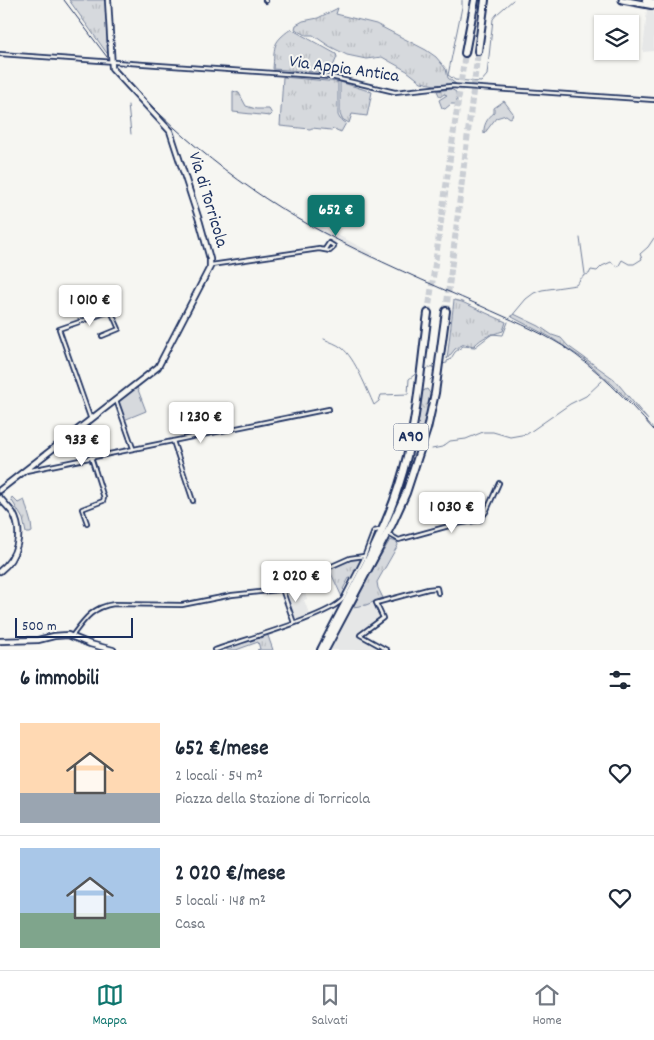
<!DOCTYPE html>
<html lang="it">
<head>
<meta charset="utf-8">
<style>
  :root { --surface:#fff; --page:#f6f6f7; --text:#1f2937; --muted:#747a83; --line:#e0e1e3; --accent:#0f766e }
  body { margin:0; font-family:Dekko,sans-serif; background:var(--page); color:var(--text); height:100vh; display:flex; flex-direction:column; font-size:19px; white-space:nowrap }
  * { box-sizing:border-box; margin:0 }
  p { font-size:16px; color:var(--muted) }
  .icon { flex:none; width:28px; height:28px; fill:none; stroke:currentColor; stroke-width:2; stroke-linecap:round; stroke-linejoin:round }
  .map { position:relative; height:650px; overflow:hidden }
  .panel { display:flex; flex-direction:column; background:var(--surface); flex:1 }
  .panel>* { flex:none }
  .buttons { position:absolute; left:594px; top:15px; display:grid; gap:10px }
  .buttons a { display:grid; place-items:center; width:45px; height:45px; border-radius:0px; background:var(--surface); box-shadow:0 1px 4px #0004; font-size:25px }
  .scale { position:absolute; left:15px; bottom:12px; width:118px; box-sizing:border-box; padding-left:5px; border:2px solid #1b2f5e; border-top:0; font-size:14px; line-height:18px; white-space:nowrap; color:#1b2f5e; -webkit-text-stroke:4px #f6f6f2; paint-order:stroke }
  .price { position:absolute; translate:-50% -42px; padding:0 11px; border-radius:5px; background:#fff; color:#222; font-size:16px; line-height:32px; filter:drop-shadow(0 1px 2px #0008) }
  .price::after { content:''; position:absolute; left:50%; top:30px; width:15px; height:11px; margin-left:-8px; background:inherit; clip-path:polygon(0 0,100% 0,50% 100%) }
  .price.current { background:var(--accent); color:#fff }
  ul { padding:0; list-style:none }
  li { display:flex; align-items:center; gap:15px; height:125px; padding:0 20px }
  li+li { border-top:1px solid var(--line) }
  li span { display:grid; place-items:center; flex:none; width:140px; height:100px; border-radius:0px; color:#555 }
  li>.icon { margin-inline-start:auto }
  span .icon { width:60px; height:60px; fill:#fffc; stroke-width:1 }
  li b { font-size:21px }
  h2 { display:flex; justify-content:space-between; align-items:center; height:60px; padding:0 20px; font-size:21px }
  .tab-bar { display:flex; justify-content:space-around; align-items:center; height:70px; border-top:1px solid var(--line); background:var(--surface); font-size:14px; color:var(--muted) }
  .tab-bar a { display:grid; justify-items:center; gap:2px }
  .tab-bar .current { color:var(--accent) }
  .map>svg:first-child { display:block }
  .built { fill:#e6e7e7 }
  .grass { fill:url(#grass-tufts); stroke:#78849e }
  .forest { fill:url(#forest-firs); stroke:#78849e }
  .garden { fill:#d6d9dd; stroke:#78849e }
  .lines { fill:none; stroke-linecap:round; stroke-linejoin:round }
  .stream { stroke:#717e99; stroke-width:1 }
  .highway-tunnel { stroke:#caced4; stroke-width:6; stroke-dasharray:6 3; stroke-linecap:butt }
  .street-casing { stroke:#1b2f5e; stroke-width:6 }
  .secondary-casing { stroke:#1b2f5e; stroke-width:8 }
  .primary-casing { stroke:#1b2f5e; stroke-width:9 }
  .highway-casing { stroke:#1b2f5e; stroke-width:10 }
  .street { stroke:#f6f6f2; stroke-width:2.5 }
  .secondary { stroke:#f6f6f2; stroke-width:4.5 }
  .primary { stroke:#f6f6f2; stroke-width:5 }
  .highway { stroke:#f6f6f2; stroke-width:6 }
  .rail { stroke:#1b2f5e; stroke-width:1 }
  .labels { text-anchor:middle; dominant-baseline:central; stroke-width:4; stroke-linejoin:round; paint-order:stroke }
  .shield { fill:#f6f6f2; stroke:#5d6b8a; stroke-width:1 }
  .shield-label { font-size:16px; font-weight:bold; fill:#1b2f5e }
  .street-label { font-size:18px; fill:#1b2f5e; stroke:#f6f6f2 }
</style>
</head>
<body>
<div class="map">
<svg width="654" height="650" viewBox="0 0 654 650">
  <defs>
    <pattern id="grass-tufts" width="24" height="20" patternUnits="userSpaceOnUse" patternTransform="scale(1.25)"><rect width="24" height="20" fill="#d6d9dd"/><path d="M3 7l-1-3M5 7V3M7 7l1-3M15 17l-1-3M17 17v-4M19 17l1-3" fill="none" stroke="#b7bbc0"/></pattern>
    <pattern id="forest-firs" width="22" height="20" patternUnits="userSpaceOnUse" patternTransform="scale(1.25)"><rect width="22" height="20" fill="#d6d9dd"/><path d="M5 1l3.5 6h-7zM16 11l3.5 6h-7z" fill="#b7bbc0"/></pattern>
  </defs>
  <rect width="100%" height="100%" fill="#f6f6f2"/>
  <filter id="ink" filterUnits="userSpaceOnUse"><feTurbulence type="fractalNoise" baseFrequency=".02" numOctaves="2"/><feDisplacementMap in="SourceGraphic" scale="10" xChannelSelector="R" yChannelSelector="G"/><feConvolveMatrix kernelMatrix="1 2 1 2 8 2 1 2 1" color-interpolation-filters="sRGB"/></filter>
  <g filter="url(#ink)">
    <!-- built -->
    <g class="built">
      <polygon points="647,8 654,8 654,51 643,52"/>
      <polygon points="309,220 374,254 372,259 336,241 335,244 331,242 332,239 306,224"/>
      <polygon points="302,580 307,599 304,600 310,616 294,621 283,589"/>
      <polygon points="372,603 381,617 358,632 356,634 385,650 329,650 352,608"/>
    </g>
    <!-- grass -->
    <g class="grass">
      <polygon points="69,0 107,0 110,54 109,56"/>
      <polygon points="338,8 336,14 376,24 426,50 436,57 446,69 448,78 456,84 435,85 421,82 407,71 382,57 366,59 347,55 329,46 313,35 306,35 295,29 296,25 303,21 318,18"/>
      <path d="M291,29L336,54L337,57L330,73L273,69C275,47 271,43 291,29Z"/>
      <polygon points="283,77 338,82 338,115 340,119 346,123 341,132 334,129 331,130 312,128 310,129 280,126"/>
      <polygon points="340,82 372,92 367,116 352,114 349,123 342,119 340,114"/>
      <polygon points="451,89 456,92 457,101 456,104 451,104 445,109 442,108 439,100 447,95 444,94 440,97 437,91"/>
      <path d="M504,101L513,113L512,117L510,118L506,115L496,118L484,134C483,126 487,118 494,113V108Z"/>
      <polygon points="107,294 112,309 85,319 79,299"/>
      <path d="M454,300L462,302L506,322L503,331C491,335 483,336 474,346L464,344L455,349L447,359Z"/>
      <polygon points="514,314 539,326 552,335 561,338 568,346 614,379 648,420 613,385 585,360 550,337 512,317"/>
      <path d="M427,389L432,396C423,443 406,487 387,531L384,529L391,513L421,392Z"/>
      <polygon points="12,497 18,503 24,500 25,502 31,523 32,532 30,533 26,533 23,519 11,499"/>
      <polygon points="390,540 397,542 398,545 377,582 378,588 383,598 366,605 353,607 378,560"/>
      <polygon points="363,557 351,579 349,578 343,589 345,591 342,597 329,569 351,558"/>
      <polygon points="267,633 273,650 257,650 260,649 258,642 236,650 227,650 226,647"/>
    </g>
    <!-- forest -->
    <polygon class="forest" points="233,91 239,93 246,106 256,109 269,109 272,114 270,116 233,112"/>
    <!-- garden -->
    <polygon class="garden" points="137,387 146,411 124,420 117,400"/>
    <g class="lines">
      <!-- stream -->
      <g class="stream">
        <polyline points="462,0 462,7 448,75 455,80 481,82 487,75 493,19 497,14 513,0"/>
        <polyline points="128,105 131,134"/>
        <polyline points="580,238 585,274"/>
        <path d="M511,317L526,299L534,293L542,290L576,285C580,280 582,275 589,274L591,270L597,271L602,266L611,262L618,267L622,260L629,264H634L642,259L640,254L648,247L654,238"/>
        <path d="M324,339C330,342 337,344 342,348C355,358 367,390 374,405L379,401L381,395L408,394L409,379L418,372"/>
        <polyline points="442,364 447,363 447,361 450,360 455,352 463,346 475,347 492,334 503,335 508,322"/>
        <polyline points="424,369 437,367"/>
        <polyline points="430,380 434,376"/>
        <polyline points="432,449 442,447 450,441 466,439 483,432 493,432 510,437 527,434 570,404 586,396 602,381"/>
      </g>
      <!-- highway-tunnel -->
      <g class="highway-tunnel">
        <polyline points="446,311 478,51"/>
        <polyline points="428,313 465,53"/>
      </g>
      <!-- street casing -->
      <g class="street-casing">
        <g id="street">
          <polyline points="265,0 266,1"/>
          <polyline points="0,54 331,77 395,92 451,86 654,100"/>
          <polyline points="325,249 329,243 334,246 333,248"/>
          <polyline points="211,265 319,249 330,251 333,248"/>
          <polyline points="116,400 133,448"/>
          <polyline points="91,420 59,329 111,311 119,329 102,336"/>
          <polyline points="173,441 193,501"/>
          <polyline points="26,471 329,409"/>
          <polyline points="87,523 82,509 103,501 104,498 91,457"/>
          <polyline points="390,535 399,540 402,539 456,524 480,520 486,512 499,483"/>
          <polyline points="282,589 294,623"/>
          <path d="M72,636C84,620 92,607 114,604L182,605L232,595L278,590L350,558L364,556"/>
          <path d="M215,650C239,641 330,616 343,599L363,560L374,531L379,530"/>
          <polyline points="387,650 360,635 383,618 376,603 428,589 437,588 438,593"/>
        </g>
      </g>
      <!-- secondary casing -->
      <g class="secondary-casing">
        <g id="secondary">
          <polyline points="645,0 654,2"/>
          <polyline points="0,490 158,367 210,267 210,259 200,223 170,131 112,68 108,0"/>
          <path d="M0,498C4,503 9,508 13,513C24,533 17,558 0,571"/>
          <polyline points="0,641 38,640 54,636 68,635 90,644 113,650"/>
        </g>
      </g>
      <!-- primary casing -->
      <g class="primary-casing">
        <polyline id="primary" points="622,0 654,6"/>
      </g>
      <!-- highway casing -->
      <g class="highway-casing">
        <g id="highway">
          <polyline points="478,51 485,0"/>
          <polyline points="465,53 475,0"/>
          <path d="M321,650C347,598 382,541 399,485C417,430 420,370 428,313"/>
          <polyline points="325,650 392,524 406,493 427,429 435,393 446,311"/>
        </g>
      </g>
      <!-- street -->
      <use href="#street" class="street"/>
      <!-- secondary -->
      <use href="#secondary" class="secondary"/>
      <!-- primary -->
      <use href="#primary" class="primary"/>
      <!-- highway -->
      <use href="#highway" class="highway"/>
      <!-- rail -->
      <g class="rail">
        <polyline points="64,0 107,57"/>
        <path d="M115,67C174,134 244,191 324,233C375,260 429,283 481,306C509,319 537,330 563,346C598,369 626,399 654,430"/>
      </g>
    </g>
  </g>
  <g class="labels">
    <!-- shield labels -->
    <rect class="shield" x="393.5" y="423.5" width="35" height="27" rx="4"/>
    <g class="shield-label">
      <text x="411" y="437">A90</text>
    </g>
    <!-- street labels -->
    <g class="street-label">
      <text transform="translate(344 70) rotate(8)">Via Appia Antica</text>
      <text transform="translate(207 200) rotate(73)">Via di Torricola</text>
    </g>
  </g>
</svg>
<div class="buttons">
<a><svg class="icon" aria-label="layers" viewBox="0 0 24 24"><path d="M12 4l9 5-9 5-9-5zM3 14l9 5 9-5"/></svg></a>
</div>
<div class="scale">500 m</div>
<b class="price current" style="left:336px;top:237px">652 €</b>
<b class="price" style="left:90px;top:327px">1 010 €</b>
<b class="price" style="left:201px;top:444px">1 230 €</b>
<b class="price" style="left:82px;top:467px">933 €</b>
<b class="price" style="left:452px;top:534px">1 030 €</b>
<b class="price" style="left:296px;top:603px">2 020 €</b>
</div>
<section class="panel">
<h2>6 immobili<svg class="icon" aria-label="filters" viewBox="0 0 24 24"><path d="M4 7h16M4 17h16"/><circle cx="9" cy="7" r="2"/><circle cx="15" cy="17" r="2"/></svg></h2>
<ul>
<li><span style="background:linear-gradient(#ffd9b3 70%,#9aa5b1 0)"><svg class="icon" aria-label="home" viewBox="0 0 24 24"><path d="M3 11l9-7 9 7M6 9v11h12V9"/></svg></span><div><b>652 €/mese</b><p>2 locali · 54 m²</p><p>Piazza della Stazione di Torricola</p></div><svg class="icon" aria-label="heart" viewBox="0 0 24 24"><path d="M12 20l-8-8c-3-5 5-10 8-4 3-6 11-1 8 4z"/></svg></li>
<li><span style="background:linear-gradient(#a9c7e8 65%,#7fa58c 0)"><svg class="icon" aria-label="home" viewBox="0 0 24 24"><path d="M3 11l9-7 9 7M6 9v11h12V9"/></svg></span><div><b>2 020 €/mese</b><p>5 locali · 148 m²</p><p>Casa</p></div><svg class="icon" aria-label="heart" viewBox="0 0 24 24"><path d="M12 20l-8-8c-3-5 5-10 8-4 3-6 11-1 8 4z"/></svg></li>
</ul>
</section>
<nav class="tab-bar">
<a class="current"><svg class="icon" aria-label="map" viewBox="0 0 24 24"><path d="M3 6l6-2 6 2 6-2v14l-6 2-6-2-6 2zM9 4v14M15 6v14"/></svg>Mappa</a>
<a><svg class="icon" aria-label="saved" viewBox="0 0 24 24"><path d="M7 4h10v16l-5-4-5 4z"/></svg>Salvati</a>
<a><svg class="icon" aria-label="home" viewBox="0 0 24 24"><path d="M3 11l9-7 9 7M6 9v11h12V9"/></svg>Home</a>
</nav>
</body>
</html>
